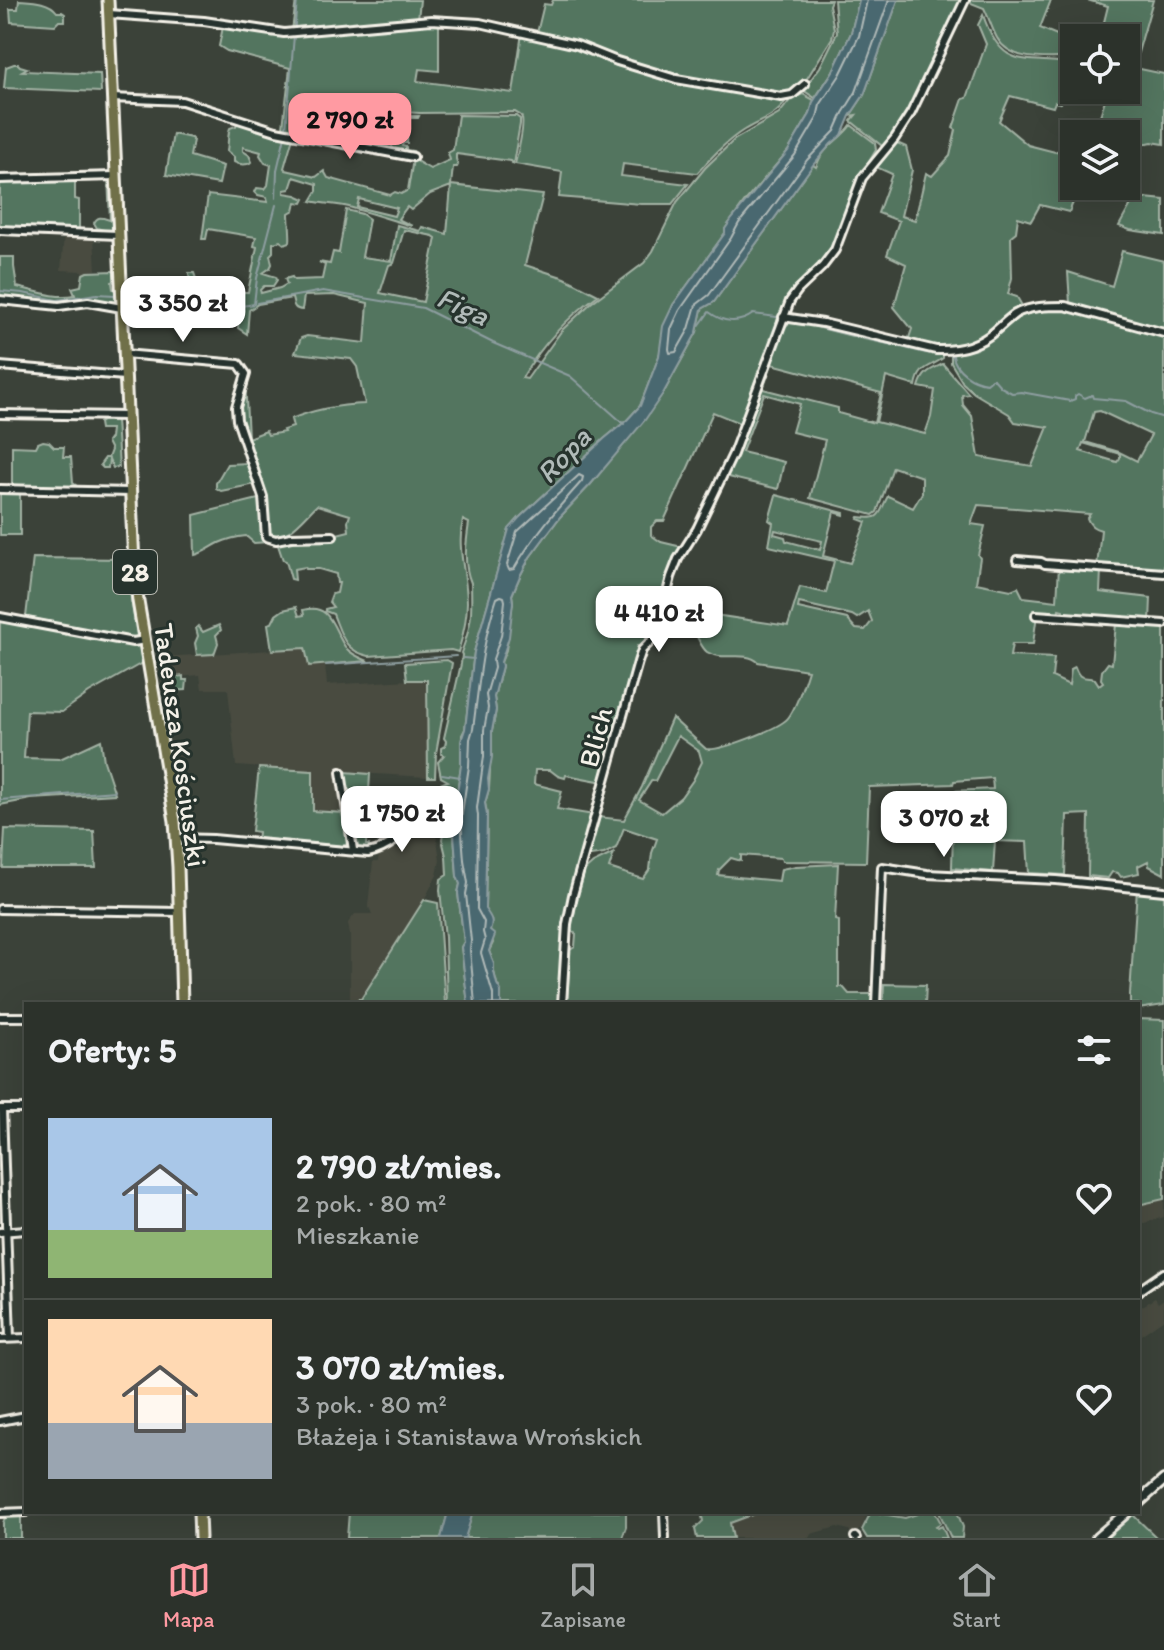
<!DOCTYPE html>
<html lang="pl">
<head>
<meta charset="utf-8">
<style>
  :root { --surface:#2c322b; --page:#383e37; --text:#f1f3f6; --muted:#a6aaa9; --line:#484d47; --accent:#ff9aa2 }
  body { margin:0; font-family:Itim,sans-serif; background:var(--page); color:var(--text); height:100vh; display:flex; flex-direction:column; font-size:30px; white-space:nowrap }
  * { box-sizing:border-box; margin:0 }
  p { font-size:26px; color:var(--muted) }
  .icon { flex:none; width:44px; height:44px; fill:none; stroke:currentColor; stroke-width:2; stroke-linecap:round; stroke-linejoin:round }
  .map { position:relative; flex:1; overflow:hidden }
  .side { position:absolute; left:24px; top:1002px; width:1116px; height:512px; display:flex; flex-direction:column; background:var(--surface); border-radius:0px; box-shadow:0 8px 32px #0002,0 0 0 2px var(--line) }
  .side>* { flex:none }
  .fabs { position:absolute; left:1060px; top:24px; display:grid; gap:16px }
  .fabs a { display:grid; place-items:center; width:80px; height:80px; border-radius:0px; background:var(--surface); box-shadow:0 8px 32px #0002,0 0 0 2px var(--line); font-size:40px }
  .price { position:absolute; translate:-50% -68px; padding:0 18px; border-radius:16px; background:#fff; color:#222; font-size:26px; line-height:52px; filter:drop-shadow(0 2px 4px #0008) }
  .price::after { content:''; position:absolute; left:50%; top:48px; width:24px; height:18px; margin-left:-12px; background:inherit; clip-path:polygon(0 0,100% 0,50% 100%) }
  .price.selected { background:var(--accent); color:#111 }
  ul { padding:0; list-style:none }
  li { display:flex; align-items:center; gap:24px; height:200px; padding:0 24px }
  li+li { border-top:2px solid var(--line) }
  li span { display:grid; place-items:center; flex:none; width:224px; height:160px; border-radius:0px; color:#555 }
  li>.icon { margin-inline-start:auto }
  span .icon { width:96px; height:96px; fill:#fffc; stroke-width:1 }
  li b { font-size:34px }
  h2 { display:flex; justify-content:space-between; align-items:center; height:96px; padding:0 24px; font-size:34px }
  .tab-bar { display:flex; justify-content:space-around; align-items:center; height:112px; border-top:2px solid var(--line); background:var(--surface); font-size:22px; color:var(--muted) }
  .tab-bar a { display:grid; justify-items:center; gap:4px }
  .tab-bar .selected { color:var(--accent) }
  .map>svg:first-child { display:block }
  .built { fill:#494c41 }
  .green { fill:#52745f; stroke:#a3b2a4; stroke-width:2; fill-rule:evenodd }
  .water { fill:#4a6770; stroke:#8e9ea0; stroke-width:2 }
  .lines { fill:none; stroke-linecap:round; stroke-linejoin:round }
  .shore { stroke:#b0bab8; stroke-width:2 }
  .stream { stroke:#8e9ea0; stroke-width:2 }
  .street-casing { stroke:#f4f1e8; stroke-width:12 }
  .secondary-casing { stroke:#f4f1e8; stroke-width:14 }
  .primary-casing { stroke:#f4f1e8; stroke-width:15 }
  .street { stroke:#26332d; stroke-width:6 }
  .secondary { stroke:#26332d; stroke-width:8 }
  .primary { stroke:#70704a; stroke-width:9 }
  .labels { text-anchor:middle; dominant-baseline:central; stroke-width:6; stroke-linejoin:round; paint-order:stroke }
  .shield { fill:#26332d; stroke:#b6b8b0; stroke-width:2 }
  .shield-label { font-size:26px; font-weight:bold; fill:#f4f1e8 }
  .street-label { font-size:28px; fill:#f4f1e8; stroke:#26332d }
  .water-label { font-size:30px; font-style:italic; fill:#b0bab8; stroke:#26332d }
</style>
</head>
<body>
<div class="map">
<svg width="1164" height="1538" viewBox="0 0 1164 1538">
  <rect width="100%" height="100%" fill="#3b4239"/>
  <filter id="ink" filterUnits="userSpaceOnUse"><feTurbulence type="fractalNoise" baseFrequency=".0125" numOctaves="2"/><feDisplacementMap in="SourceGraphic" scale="16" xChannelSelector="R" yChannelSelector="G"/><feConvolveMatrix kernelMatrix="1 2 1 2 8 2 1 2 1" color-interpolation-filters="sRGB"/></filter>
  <g filter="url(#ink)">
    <!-- built -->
    <g class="built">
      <polygon points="64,235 94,236 96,270 83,274 82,271 61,270"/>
      <polygon points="305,648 309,666 325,665 327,685 427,679 428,777 339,772 337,774 345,814 313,811 313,771 236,766 228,689 202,689 200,675 166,678 163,657"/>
      <polygon points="433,813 440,860 437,875 424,900 361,1000 350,999 350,935 348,923 355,914 372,914 368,905 373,862 378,862 379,854 389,848 398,849 399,844 427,816"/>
      <polygon points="1164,1199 1164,1217 1138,1225 1138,1205"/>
      <polygon points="1155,1298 1158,1303 1164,1299 1164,1319 1138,1337 1138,1309"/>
      <polygon points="760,1512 861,1512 867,1514 861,1529 852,1535 849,1530 837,1527 811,1534 809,1538 733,1538 730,1523"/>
    </g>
    <!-- green -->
    <g class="green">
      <path d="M19,0C32,1 49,1 57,12H62L65,14V21H59L55,25L11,22L10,9H18Z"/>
      <polygon points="296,0 420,0 418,19 292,31"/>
      <polygon points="553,0 831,0 829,5 834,29 832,38 803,85 788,94 689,80 614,58 570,40 537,33 544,4 551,5"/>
      <polygon points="834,0 859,0 851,33 833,71 815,98 803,90 820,67 837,33"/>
      <path d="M898,0H961C953,17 945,33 937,50C926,75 904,133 882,146L851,121L856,115L850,116L864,95Z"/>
      <path d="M968,0H1051L1040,28L1074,42V51L1071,50L1068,58C1044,58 1011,62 997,38C992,29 989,18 984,8L971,3Z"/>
      <polygon points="1087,0 1153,0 1135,63 1126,61 1126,38 1100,38 1108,6"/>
      <path d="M983,15C1002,70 1023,57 1070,63L1060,103L1055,102L1053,107L1010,96L999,121L1028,145L1055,152L1074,143V186H1080L1069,212L1040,205L1031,221L1018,217L1016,232L1011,236L1012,278L1008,294L1017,297L1021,304L1019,309C1007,315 999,325 989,333C965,352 935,347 908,341L912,329L894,307L906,264L887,255L899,221L878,213L892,174L874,166L895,142L906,147L912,170L901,216L915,220L926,173L932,176L950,156L956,130L953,128L963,99L967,98L986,44L978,25Z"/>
      <path d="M439,22V71L419,69L417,81L513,93L522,33L576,46L609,60L681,83L781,98L785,102C776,117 758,121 744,130C726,141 711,158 697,173L623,164L621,176L688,184L672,204H641L559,197L562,172L515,164C517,156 526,122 521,116C520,114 517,114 515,112L420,113L367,110L365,118L371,120L369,122H362L358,136L353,138L349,134L352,124L348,117L343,116L346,114L345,112L336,116L333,125L330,124L331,107L329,106L327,134L283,127L290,68L227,51L219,46L223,27L268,34L297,36Z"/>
      <polygon points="14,64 18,64 20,66 27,68 22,71 100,74 101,92 4,88 6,67"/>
      <polygon points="1126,66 1164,74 1164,144 1152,142 1126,148 1126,134 1091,134 1100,130 1089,117 1099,119 1108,90 1126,90"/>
      <path d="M803,94L814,100L810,114L788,151L746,200L725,229V233L673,305L659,356L640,406L627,420L604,439L519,518L509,530L474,652L465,729L462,735L461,765L453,820L457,876L460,884L458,893L464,942L461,947L468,1004H447L445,937L440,890L441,879L447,875L446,856L442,839L444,828L442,814L439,810L438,803L440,797V784L448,781L441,777L438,762L444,755L441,754V748L445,746L446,741L444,738L461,664L462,655L461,653C472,624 472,614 471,583C463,564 466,543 469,523L463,520C456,548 467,575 467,602C467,620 463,636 458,652L451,650L369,656C344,651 342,636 333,614L325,611V609L333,607L329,602L332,594L337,593L339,583H337L336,574L319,569H306L305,567L294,569L295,580L291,579L286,561L283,560L278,545L279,542L282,540L335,539L337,538V534L349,531L348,521L350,515L317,505C304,517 286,543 268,534L266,503L256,465L239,419L238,408L245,379L248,438L266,431L268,435L284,432L283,430L293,427L291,419C315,409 339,405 365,404L357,367L351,359L295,353L301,338L307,336L365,343L368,303L334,295L304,296L302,310C293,309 294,305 292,298L258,304L249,310L247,334L238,328L239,317L216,311H198L191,306H150L137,311L132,308V291L140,288L143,296L182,300L190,288L189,273H194L196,279L195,293C206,294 217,290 228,294L232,292H248L257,247L254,246L256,237L208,229L206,239H202L208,195L268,202L267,197L258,195L255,192L257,188L265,189L268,185L271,165L265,163L260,155L261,152L243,147V151L249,155L252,162C246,166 240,165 234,162V157L227,151C228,145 228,132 230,128L236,126L238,120L293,137L284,168L286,170L316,177L324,171L328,178L390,195L395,192L401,194L408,190L413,159L430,169L450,160L448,153L453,150L458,115L516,116L520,119V124L513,164L510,161L456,154V159L458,165L457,167H453L451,185L543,195L525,265L565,278L598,295C568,317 541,346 522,378L527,379L562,330L591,303L644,263L653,251L677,202L705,168L734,140L779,114L791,99ZM294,177L317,184V191L311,201C323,204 337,204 349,207C371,213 391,220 412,226L398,219L407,207L411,210L430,194L451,186L447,234L422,227L420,231L397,225L391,261L362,257L369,219L362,214L346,210L339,253L333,252L330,264L319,262L325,265L322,279L294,280L292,277L285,279L287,284L280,288L261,293L260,290L264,286H273L277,280L276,277L263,273L270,268L272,264L270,255L273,252V243L280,241L284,244L290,242C291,237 289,221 289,213L294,210L296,202L303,203L305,199L296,195L284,193V190L290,189ZM359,199L397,208L394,216L357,207ZM404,230L433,236L436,238L423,302L380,293L389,265L394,263Z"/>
      <path d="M401,116H419L418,118H408L407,143H403L402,146L406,147V150L413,151L412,153L392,150C393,138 390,123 401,116Z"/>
      <path d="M851,125L875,143L876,150L854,187L839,231L826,257L787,297L778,317L775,330L755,381L742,424L713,412L664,521H657L651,527V535L661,542L682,547L668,575L660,601L657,621L648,641H644L641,646H638L641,649L604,782L566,775L565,778L558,776L550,770H535L534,784L562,791L557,809L594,815L568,908L560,1004H501V991L497,984L494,972V964L489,951L493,943L485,909L487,815L485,803L489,789L492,731L496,710L494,697L502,666L501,662L506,650L513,602L512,595L520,576L530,557L560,517L591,484L664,392L697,332L702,309L714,302L813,165L816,167C818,163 819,158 822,155C830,143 843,137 851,125ZM632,616L651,618L649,630L631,629Z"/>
      <polygon points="173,134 191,138 193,140 190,156 223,166 219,184 166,175"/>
      <path d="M108,177L111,178L113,223V230L110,232L97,228L94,223C98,215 103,218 110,220Z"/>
      <polygon points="75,178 75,199 79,200 79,229 0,226 0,180"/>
      <polygon points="1135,197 1164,200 1164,235 1130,230 1119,226"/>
      <polygon points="1122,251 1164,261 1164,330 1070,303 1068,272 1112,286"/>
      <path d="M0,257H14V267L17,287C35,291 56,299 75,295L72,288L81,286L83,274L87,272L114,271L116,281L112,282L113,289L116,291L115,303C97,301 81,302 64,303C42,303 21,298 0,297Z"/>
      <path d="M1060,309L1164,336V571L1097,567L1101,530C1094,528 1090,526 1087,518L1090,514L978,505L971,524L985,526L978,555L980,558L976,583L1011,590L1018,587L1023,597L1057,601L1059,566L1101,570L1100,592L1151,598L1150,622L1063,614V610L1059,609L1058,614H1037L1033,644H1012L1010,656L1054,658L1052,677L1069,685L1071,669L1075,667C1080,681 1083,676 1095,679L1099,685L1103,682L1101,679L1102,671L1108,663L1112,664L1116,624L1164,628V874L1149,866L1148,861L1138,866L1139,873L1121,877L1118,873L1112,872L1108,878L1088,876L1089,814L1067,815L1065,875L1029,873L1027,842L995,841L993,872L952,868L954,791L993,789L992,778L954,781L953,784L869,787L866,862L782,861L781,858L741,855V861L731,858L719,870L718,875L779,881L781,869L796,866L838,864L835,920L839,921V987H843L849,994H873V1004H567L570,950L575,947L576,934L570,930L584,871L593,863L614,853L609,868L643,879L650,869L652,853L657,839L624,828L616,848L604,854L591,856L589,854L599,817L624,820L642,787L672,718L706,749C719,752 780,728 788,718C797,707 804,682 808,670L758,662C745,650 722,662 707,652C702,648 699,640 696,635L687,632L701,627V613L788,626L800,587L826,593L834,561L769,546L773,523L769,520L776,495L844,513V515L834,512L823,556L850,563L866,522L858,519L859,517C883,520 878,514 888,496L913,508L922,493V477L893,467L877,512L873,515L810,498L825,440L792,432L800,404L764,394L742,452L784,462L778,489L728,477L727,474L751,417L779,336L783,328L791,322L801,323L864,339L943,354V358C930,368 919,366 916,386L886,377L876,422L925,434L931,417L935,390L919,387C923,372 930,370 943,364L969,394L962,395L963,405L972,416L979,457L1032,466L1048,427L1015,422L1009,414L974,393L963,383L951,363V354L960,353L961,351L977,349L980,345L991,338L1019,316L1044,310ZM772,364L881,393L874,423L838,413V408L763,389ZM1100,411L1151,435L1137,461L1119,452L1085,442L1094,412ZM1083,443L1120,454V458L1117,462L1080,451ZM775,530L822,541L820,550L786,541L785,537L774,534ZM799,603L852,615L857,618L868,611L872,621L865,630L856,629L847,619L798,608ZM678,736L699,751L702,762L693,780L681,797L662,813L639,800L652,780L655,781Z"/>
      <polygon points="116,420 119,467 113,468 109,459 108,468 103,468 100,465 105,458 108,458 111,450 107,442 110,438 111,429 100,429 99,423 102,421"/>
      <polygon points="43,441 49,442 54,447 64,447 63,457 71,457 73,483 77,486 77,488 12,488 12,446 36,447 38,443"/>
      <polygon points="249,463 256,484 221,491 216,488 216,483 227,464"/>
      <polygon points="0,492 20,493 20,535 0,535"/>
      <path d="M262,498L263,534L268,540V542L254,543L246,536C237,537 228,539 219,543C211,547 204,553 195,555L194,515Z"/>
      <polygon points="33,558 128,559 130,592 137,636 132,638 26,617"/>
      <path d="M296,607L299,616L304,615L303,610C332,602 333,631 346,648C352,655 361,658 368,661L309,666L305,648L272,650L268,624L272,623L276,615L283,610Z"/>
      <polygon points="0,618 139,644 142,663 89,693 62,712 27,711 24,758 60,759 101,740 104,761 115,794 31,799 0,805"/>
      <polygon points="219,625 221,630 216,635 218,643 214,654 197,655 195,643 198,636 196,628 198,626 203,632"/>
      <polygon points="447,660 452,663 436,753 435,777 428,777 427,680 407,680 405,663"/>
      <polygon points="183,676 183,680 187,680 186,690 168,691 166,678"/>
      <path d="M259,768L313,771V811L344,813L349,842C342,850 331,846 322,844L257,841L258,832L252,831Z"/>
      <polygon points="345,772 370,774 366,845 369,845 368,849 363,850 358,847"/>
      <polygon points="5,829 94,831 96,868 3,868"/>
      <polygon points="1137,889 1164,893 1164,1005 1138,1009 1138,1004 1130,1004 1130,994"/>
      <polygon points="424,900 438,903 445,1004 355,1004 358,999 361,999"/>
      <polygon points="884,984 926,985 925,1004 883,1004"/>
      <polygon points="1138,1019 1164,1020 1164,1199 1138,1205"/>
      <polygon points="349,1512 448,1512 441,1538 347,1538"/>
      <polygon points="473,1512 626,1512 626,1527 622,1538 465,1538"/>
      <polygon points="701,1512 760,1512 730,1523 733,1538 697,1538 695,1529 703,1521"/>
      <polygon points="871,1512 905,1518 923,1512 935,1512 941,1523 936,1526 938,1528 942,1526 947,1538 867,1538 862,1530"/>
      <polygon points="939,1512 957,1512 963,1527 962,1538 951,1538"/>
      <polygon points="1133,1515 1157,1538 1160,1538 1107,1538"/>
      <polygon points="21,1516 21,1538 3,1538 3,1523 5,1518 10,1516"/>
    </g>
    <!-- water -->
    <g class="water">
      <path d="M859,0H898L864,95L850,116L842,135L831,144L813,165L714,302L702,309L697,332L664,392L645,420L591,484L560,517L530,557L520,576L512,595L513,602L509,637L501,662L502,666L494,697L496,710L492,731V757L488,779L489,789L485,803L487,815L485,909C491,917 494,921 490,931L495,935L489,951L494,964V972L497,984L501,991V1004H468L461,947L464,942L458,893L460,884L457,876L453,820L461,765V741L465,729L474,652L509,529L519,518L604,439L627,420L640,406L659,356L663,326L673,305L725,233V229L732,219L788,151L810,114L813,102L833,71L851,33Z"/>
      <polygon points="448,1512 473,1512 465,1538 441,1538"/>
    </g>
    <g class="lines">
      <!-- shore -->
      <g class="shore">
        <polyline points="867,0 859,36 840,75 820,105 817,118 795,155 739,223 731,238 680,310 671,329 669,349 670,353 676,352 689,329 696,305 709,295 807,160 835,131 843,113 856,92 889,0"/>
        <path d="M579,475L583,477L582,481C557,509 533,536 514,569L509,570L507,565L517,532Z"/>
        <path d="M475,1004L470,950L471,941L466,894L468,883L464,860L461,820L469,766L470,739L473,729C479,685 482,641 497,598L501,596L504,597L505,601L501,636L493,659L494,668L486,695L488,708L484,730V756L477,808L478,816L477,909L484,922L483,932L485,940L481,953L493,994V1004"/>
      </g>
      <!-- stream -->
      <g class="stream">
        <polyline points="286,130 297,0"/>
        <polyline points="276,198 277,170 285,136"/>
        <polyline points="0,291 23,293 57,300 97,294 115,295"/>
        <path d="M129,297C164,300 221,311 254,304L257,278L276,205"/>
        <polyline points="257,303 323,291 423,308 493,343 570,376 624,424"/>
        <polyline points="792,321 926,353 942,355"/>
        <path d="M699,326L709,312C722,322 738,325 753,314L777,317"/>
        <path d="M950,355L953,356C955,370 973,382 987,383L993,378L1001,387L1012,393L1021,392L1070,401L1075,399V396L1078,394L1085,398L1092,395L1093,398L1126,401L1151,414L1164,418"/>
        <polyline points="48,629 63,633"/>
        <polyline points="463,658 474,659"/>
        <polyline points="326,665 456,656"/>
        <polyline points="442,774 460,777"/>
        <polyline points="0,800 115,791"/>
      </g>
      <!-- street casing -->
      <g class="street-casing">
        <g id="street">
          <polyline points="109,14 204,21 284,33 431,20 480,23 577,45 617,61 676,79 781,97 792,95 805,84"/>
          <polyline points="112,98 182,101 276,131 413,157"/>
          <polyline points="0,179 116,176"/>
          <polyline points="0,230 118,235"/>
          <polyline points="0,300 59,306 88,302 122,308"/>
          <path d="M783,317L823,323L936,350C959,351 978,346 995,331C1002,325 1008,319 1015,314C1029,306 1050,306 1065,306L1164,333"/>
          <polyline points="124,354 239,364 246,374 236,407 237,420 263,497 266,537 276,540 291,537 333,536"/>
          <polyline points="0,366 125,376"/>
          <polyline points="0,414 127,416"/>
          <polyline points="0,489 130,492"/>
          <polyline points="1017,560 1041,562 1045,564 1164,573"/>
          <polyline points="1036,615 1164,624"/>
          <polyline points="0,617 133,642 145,640"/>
          <polyline points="341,772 353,850"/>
          <path d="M176,838L213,839L368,853C394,848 413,824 432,807"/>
          <polyline points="0,909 179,912"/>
          <polyline points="562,1004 567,924 573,895 638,662 642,650 651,641 658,628 671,577 678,559 697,529 733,454 790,301 798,290 822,267 835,250 862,178 895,138 911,113 965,0"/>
          <polyline points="876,1004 882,867 927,874 1056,880 1164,891"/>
          <polyline points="0,1017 26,1017"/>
          <polyline points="0,1109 26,1109"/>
          <polyline points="2,1109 10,1338"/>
          <polyline points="0,1232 26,1230"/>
          <polyline points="1138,1291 1164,1273"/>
          <polyline points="0,1339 26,1338"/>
          <polyline points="0,1421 26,1416"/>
          <polyline points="664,1512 665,1538"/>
          <polyline points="0,1513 26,1512"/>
          <polyline points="855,1537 856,1538"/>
        </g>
      </g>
      <!-- secondary casing -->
      <g class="secondary-casing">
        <g id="secondary">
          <polyline points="1138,1503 1164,1480"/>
          <polyline points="1097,1538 1127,1512"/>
        </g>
      </g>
      <!-- primary casing -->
      <g class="primary-casing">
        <g id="primary">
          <polyline points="108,0 134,564 138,601 175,821 178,867 182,1004"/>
          <polyline points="199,1512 200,1538"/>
        </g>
      </g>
      <!-- street -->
      <use href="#street" class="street"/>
      <!-- secondary -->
      <use href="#secondary" class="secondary"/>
      <!-- primary -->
      <use href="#primary" class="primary"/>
    </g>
  </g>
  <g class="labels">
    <!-- shield labels -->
    <rect class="shield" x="113" y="550" width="44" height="44" rx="6"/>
    <g class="shield-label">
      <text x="135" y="572">28</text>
    </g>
    <!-- street labels -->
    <g class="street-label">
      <text transform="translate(595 737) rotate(-75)">Blich</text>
      <text transform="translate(181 745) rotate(82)">Tadeusza Kościuszki</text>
    </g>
    <!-- water labels -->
    <g class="water-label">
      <text transform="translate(463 306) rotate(24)">Figa</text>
      <text transform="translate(563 455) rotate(-47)">Ropa</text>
    </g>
  </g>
</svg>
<div class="fabs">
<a><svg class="icon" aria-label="locate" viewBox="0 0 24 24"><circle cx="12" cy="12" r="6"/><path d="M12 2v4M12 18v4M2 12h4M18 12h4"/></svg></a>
<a><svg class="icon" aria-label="layers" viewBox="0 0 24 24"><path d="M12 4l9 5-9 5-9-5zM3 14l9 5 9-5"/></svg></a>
</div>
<b class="price selected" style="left:350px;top:161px">2 790 zł</b>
<b class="price" style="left:183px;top:344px">3 350 zł</b>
<b class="price" style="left:659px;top:654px">4 410 zł</b>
<b class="price" style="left:402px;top:854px">1 750 zł</b>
<b class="price" style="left:944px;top:859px">3 070 zł</b>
<section class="side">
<h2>Oferty: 5<svg class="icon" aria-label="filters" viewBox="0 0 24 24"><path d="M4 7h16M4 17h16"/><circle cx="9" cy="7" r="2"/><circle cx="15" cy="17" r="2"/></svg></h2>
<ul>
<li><span style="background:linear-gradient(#a9c7e8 70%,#8fb573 0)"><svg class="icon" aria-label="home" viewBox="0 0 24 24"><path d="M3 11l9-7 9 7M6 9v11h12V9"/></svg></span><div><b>2 790 zł/mies.</b><p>2 pok. · 80 m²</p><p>Mieszkanie</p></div><svg class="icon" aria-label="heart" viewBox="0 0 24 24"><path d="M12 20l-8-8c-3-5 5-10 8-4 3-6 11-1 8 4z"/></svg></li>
<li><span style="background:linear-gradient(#ffd9b3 65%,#9aa5b1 0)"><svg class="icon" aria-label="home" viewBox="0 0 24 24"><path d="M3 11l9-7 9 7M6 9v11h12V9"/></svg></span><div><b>3 070 zł/mies.</b><p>3 pok. · 80 m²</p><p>Błażeja i Stanisława Wrońskich</p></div><svg class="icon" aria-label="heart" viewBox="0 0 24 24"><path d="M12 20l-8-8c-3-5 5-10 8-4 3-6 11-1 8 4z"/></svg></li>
</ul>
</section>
</div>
<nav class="tab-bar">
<a class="selected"><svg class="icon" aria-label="map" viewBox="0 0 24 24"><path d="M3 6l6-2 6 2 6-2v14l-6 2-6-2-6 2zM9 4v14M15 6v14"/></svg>Mapa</a>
<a><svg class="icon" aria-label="saved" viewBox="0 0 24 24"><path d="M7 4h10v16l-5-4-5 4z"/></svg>Zapisane</a>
<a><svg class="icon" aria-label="home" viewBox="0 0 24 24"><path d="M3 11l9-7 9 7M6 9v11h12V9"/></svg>Start</a>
</nav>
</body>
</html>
